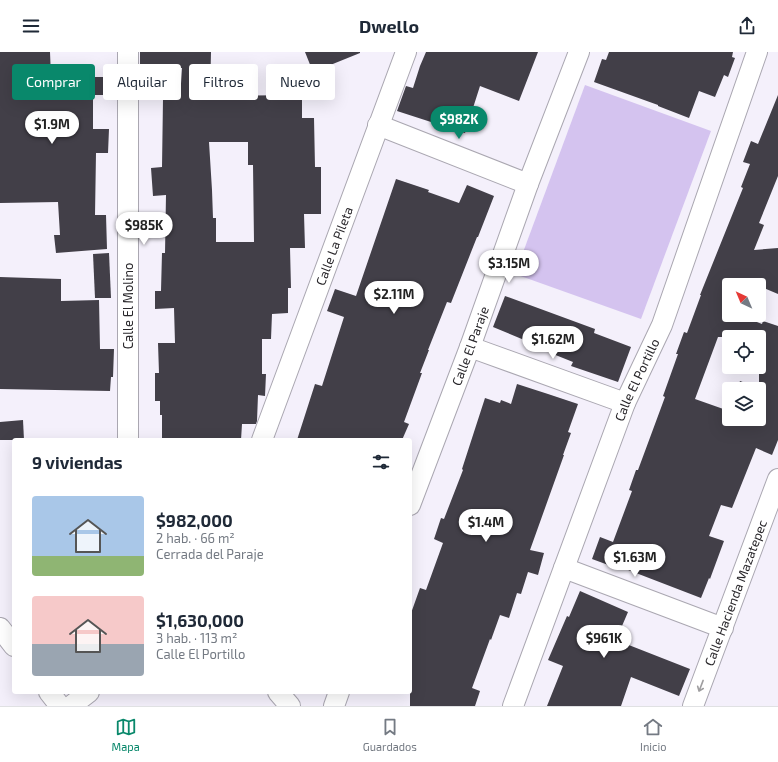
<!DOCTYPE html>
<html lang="es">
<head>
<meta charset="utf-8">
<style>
  :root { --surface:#fff; --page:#f6f6f7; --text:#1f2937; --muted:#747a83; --line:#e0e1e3; --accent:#09886b }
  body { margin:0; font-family:"Exo 2",sans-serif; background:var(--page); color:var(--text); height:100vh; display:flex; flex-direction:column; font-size:15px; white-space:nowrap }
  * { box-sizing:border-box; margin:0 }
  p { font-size:13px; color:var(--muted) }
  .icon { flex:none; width:22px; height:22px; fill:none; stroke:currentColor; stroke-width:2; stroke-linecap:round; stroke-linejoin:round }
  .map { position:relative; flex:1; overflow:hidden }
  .details { position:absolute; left:12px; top:386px; width:400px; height:256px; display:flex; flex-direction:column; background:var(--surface); border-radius:4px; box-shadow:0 4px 16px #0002 }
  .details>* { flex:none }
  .banner { position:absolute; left:12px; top:12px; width:400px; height:36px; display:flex; gap:8px }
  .needle { width:26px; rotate:316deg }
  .controls { position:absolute; left:722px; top:226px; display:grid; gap:8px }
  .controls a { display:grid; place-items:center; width:44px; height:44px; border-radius:4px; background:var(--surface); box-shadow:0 4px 16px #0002; font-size:20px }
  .price { position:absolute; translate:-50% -34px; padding:0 9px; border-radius:14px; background:#fff; color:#222; font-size:13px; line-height:26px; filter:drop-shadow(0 1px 2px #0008) }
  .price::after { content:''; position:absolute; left:50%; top:24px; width:12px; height:9px; margin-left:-6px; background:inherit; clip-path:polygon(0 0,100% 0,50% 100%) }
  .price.selected { background:var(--accent); color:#fff }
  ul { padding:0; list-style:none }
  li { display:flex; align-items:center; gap:12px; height:100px; padding:0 20px }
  li span { display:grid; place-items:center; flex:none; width:112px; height:80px; border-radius:4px; color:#555 }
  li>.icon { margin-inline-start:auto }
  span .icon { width:48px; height:48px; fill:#fffc; stroke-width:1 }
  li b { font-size:17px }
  h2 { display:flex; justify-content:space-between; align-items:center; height:48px; padding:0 20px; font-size:17px }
  .pill { padding:0 14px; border-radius:4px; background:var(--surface); box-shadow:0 4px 16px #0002; font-size:14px; line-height:36px }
  .pill.selected { background:var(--accent); color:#fff }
  header { display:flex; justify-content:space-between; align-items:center; height:52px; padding:0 20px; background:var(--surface); font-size:18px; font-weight:700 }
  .tab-bar { display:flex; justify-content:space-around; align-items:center; height:56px; border-top:1px solid var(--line); background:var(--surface); font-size:11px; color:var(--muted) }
  .tab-bar a { display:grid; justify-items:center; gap:2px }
  .tab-bar .selected { color:var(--accent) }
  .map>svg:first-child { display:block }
  .green { fill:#d4c3ef }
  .building { fill:#423f48; fill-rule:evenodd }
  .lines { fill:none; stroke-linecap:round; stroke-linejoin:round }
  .minor-casing { stroke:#aaa7b1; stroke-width:22 }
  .minor { stroke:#fff; stroke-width:20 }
  .oneway { stroke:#9f9ea0 }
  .labels { text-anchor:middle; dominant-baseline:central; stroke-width:4; stroke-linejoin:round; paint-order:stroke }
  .street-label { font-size:13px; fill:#29272b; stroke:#fff }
</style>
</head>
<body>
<header><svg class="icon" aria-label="menu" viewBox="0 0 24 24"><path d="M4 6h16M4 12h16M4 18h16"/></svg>Dwello<svg class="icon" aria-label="share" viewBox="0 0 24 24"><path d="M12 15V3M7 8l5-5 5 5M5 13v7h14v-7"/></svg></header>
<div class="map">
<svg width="778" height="654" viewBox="0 0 778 654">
  <rect width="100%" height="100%" fill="#f4f0fb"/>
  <!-- green -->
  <polygon class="green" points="585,33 711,79 641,267 515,222"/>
  <!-- building -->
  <g class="building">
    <polygon points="0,0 50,0 51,25 110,25 110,43 93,43 93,77 109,77 108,101 96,101 95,163 106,163 107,197 56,201 54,183 60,183 58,150 0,151"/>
    <path d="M140,0H211L210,44L302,43V66H314L315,115H321V162H304L305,196H290L291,236H288V261L272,262L271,287H262V322H266L265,344L258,343L257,369L256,372H242L241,388H162V363H160V349H155V321H159L158,291H175L174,256L155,257V239H161L162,201H165L166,143L153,144L151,116L162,115L163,47H180L182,16L140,14ZM209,90H248V113H253L254,190H216V166H213L212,138Z"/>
    <polygon points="305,0 360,0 360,1 313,20"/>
    <polygon points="426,0 538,0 519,49 480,34 465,81 397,59 406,34 413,36 420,14"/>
    <polygon points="609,0 733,0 732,5 735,6 728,25 724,23 715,45 699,39 689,66 658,54 658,53 594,30 602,7 606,8"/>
    <path d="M778,43V124L759,171L764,173L754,198L778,196V242L759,234V233H756L739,226L736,233H729V249L726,258L729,259V263H739L762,272L763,269L778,274V388L772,403L756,396L732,456L721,453L709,484L724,489L710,527L709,526L701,546L623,516L622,518L592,507L600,485L613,490L632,439L629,438L636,418H638L665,345L663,344L678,302H676L684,280L687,281L701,243H700L743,136L741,135L750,112L743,110L751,89L758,92ZM718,285H759V336L740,329L737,337H759V367H729V358V359L695,347Z"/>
    <polygon points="396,127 429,138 428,140 459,151 467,133 494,144 478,185 477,185 451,251 447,250 428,298 429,298 420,321 422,321 404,370 409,372 402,388 297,388 315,332 322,334 344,265 327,259 335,237 356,244"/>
    <polygon points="109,201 111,246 95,246 93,202"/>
    <polygon points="0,225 61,227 61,249 99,248 100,297 114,297 113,325 111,325 110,339 0,337"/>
    <polygon points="505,244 595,277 594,281 631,295 618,330 571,314 573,310 528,292 529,290 493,275"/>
    <polygon points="517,332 548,342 578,352 568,380 571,381 563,403 564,403 530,498 544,501 538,523 528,520 521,542 517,541 509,566 500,563 491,588 490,587 472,636 480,639 475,654 410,654 410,564 420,536 426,538 443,491 434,487 441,466 444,467 463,418 462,417 485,346 500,351 501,348 511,352"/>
    <polygon points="23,368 24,388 0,388 0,370"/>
    <polygon points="580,539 628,560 616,588 690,617 679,644 631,625 621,654 547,654 563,614 548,608 567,564 569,565"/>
  </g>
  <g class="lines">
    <!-- minor casing -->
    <g class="minor-casing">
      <g id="minor">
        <polyline points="378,73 528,132"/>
        <polyline points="470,295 625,351"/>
        <polyline points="128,388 128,0"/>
        <path id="s1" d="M262,388L406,0"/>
        <path id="s2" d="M410,453L470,295L528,132L579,0"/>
        <polyline points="564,516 723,576"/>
        <polyline points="0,576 14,594"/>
        <polyline points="49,640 60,654"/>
        <polyline points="278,640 290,654"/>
        <polyline points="71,654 89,640"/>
        <polyline points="334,654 339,640"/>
        <path id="s3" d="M513,654L625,351L662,273L757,0"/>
        <path id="s4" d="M693,654L778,427"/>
      </g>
    </g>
    <!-- minor -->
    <use href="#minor" class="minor"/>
  </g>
  <!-- one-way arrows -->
  <defs><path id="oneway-shaft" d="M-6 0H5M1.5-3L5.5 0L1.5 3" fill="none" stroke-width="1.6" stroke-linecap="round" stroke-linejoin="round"/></defs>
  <use class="oneway" href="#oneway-shaft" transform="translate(701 634) rotate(111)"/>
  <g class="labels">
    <!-- street labels -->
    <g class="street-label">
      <text stroke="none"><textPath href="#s1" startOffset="207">Calle La Pileta</textPath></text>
      <text transform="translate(128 254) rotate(-90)">Calle El Molino</text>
      <text stroke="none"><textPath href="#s2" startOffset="170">Calle El Paraje</textPath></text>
      <text stroke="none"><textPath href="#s3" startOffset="349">Calle El Portillo</textPath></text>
      <text stroke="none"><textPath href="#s4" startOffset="121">Calle Hacienda Mazatepec</textPath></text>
    </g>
  </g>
</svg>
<div class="controls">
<a><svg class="needle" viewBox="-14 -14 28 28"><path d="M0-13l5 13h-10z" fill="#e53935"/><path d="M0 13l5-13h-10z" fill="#747a83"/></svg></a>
<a><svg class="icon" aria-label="locate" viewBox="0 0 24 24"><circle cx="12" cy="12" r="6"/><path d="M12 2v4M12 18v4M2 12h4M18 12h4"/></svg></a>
<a><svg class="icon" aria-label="layers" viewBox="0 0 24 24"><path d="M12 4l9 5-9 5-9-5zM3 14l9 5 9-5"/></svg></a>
</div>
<b class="price selected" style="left:459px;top:88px">$982K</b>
<b class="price" style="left:52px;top:93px">$1.9M</b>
<b class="price" style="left:144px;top:194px">$985K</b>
<b class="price" style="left:509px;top:232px">$3.15M</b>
<b class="price" style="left:394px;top:263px">$2.11M</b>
<b class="price" style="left:553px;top:308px">$1.62M</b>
<b class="price" style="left:486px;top:491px">$1.4M</b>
<b class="price" style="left:635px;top:526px">$1.63M</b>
<b class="price" style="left:604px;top:607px">$961K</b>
<div class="banner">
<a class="pill selected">Comprar</a>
<a class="pill">Alquilar</a>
<a class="pill">Filtros</a>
<a class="pill">Nuevo</a>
</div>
<section class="details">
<h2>9 viviendas<svg class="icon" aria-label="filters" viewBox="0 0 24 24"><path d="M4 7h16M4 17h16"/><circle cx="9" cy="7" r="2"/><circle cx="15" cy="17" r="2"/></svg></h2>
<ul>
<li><span style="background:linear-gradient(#a9c7e8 75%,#8fb573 0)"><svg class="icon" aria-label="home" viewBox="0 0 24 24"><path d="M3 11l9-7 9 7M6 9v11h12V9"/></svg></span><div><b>$982,000</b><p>2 hab. · 66 m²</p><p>Cerrada del Paraje</p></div></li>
<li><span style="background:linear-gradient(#f6c9c9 60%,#9aa5b1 0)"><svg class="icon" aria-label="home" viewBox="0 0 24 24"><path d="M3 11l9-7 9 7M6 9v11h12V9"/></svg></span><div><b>$1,630,000</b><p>3 hab. · 113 m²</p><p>Calle El Portillo</p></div></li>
</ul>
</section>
</div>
<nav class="tab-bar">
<a class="selected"><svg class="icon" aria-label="map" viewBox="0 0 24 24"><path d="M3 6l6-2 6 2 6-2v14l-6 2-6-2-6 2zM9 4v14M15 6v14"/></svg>Mapa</a>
<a><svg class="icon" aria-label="saved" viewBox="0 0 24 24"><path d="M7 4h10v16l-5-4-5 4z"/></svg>Guardados</a>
<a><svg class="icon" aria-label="home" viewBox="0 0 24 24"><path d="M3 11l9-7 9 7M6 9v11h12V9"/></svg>Inicio</a>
</nav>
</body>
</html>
